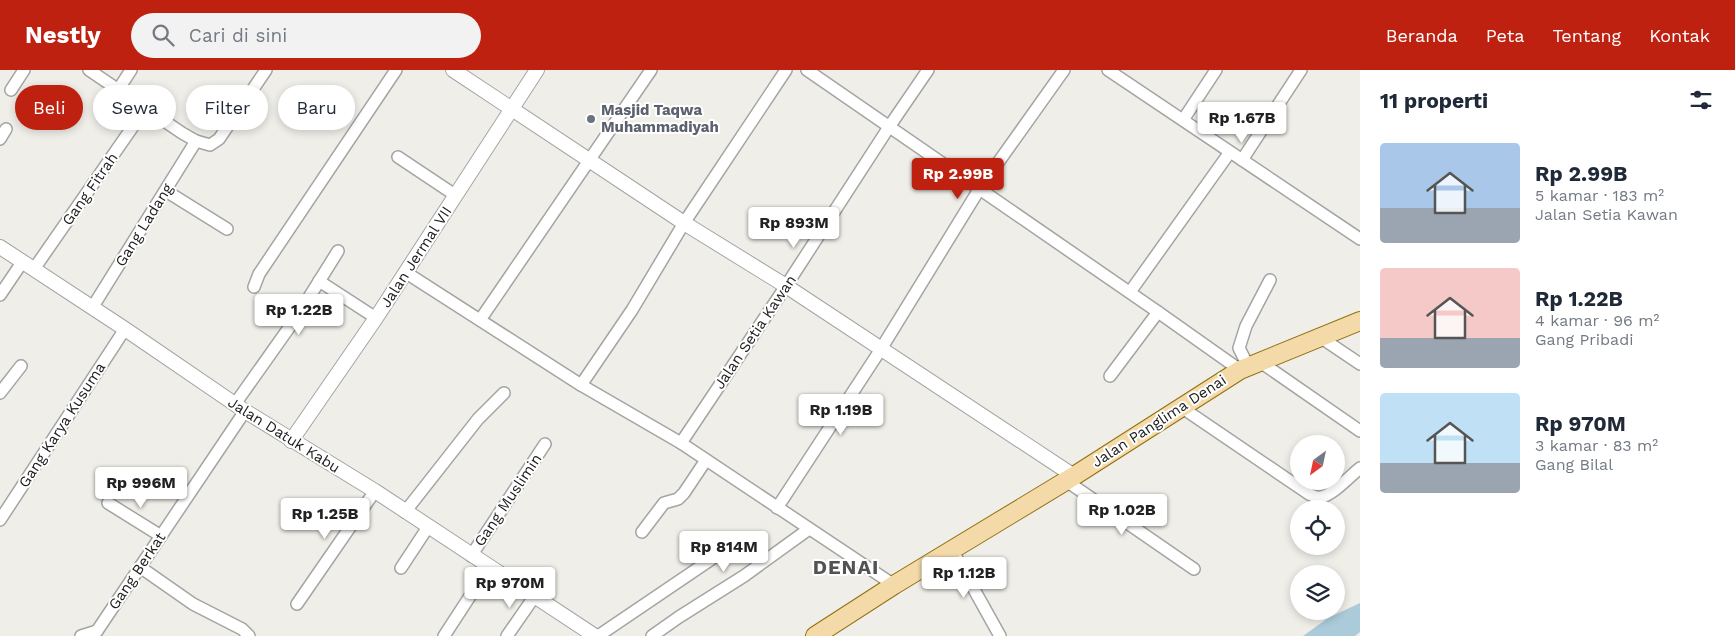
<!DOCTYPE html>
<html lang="id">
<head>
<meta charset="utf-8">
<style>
  :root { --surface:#fff; --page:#f2f2f3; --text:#1f2937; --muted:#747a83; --accent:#bf2111 }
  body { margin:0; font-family:"Work Sans",sans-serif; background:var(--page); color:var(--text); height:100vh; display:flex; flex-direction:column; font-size:19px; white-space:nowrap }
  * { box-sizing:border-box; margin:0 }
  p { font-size:16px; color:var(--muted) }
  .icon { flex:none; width:28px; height:28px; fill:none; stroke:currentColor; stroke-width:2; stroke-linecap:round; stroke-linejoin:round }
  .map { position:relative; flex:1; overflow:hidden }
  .sheet { display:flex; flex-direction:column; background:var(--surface); width:375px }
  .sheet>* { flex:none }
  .banner { position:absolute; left:15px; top:15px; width:475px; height:45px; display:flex; gap:10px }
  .needle { width:32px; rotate:213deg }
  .buttons { position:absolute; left:1290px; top:365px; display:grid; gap:10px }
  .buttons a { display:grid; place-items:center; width:55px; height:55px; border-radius:50%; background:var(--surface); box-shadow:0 2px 8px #0003; font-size:25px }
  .price { position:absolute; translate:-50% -42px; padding:0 11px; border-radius:5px; background:#fff; color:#222; font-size:16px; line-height:32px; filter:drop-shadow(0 1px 2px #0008) }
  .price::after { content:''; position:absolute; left:50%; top:30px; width:15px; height:11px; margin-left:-8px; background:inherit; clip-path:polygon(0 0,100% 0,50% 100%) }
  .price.active { background:var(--accent); color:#fff }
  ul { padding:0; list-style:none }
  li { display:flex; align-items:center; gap:15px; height:125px; padding:0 20px }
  li span { display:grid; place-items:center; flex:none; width:140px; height:100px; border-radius:5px; color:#555 }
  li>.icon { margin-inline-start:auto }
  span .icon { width:60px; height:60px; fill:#fffc; stroke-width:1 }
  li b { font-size:21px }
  h2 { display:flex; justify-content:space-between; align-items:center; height:60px; padding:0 20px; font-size:21px }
  .chip { padding:0 18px; border-radius:22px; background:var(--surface); box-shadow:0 2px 8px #0003; font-size:18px; line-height:45px }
  .chip.active { background:var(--accent); color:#fff }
  header { display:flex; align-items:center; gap:30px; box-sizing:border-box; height:70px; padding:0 25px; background:var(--accent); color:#fff }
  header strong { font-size:24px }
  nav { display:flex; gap:28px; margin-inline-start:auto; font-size:18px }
  .search { width:350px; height:45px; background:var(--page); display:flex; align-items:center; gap:12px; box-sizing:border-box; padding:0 18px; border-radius:28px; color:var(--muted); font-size:19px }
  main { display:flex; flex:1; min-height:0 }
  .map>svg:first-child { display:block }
  .water { fill:#accbda }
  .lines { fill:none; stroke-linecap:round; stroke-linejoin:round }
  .minor-casing { stroke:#a4a4a4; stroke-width:14 }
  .tertiary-casing { stroke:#a4a4a4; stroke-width:16 }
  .primary-casing { stroke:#90700d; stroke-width:20 }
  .minor { stroke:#fff; stroke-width:11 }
  .tertiary { stroke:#fff; stroke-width:14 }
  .primary { stroke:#f4daa8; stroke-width:18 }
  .worship-dot { fill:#6b7280; stroke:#fff; stroke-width:2 }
  .labels { text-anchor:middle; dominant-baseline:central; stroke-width:4; stroke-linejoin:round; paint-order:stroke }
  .worship-label { font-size:15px; font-weight:bold; fill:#5b616d; stroke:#fff; text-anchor:start }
  .street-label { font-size:15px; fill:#202020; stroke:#fff }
  .district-label { font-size:20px; font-weight:bold; letter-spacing:1px; fill:#535353; stroke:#fff }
</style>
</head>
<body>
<header>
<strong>Nestly</strong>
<div class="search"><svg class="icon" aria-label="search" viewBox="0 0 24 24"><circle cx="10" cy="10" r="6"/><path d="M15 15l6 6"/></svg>Cari di sini</div>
<nav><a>Beranda</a><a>Peta</a><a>Tentang</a><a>Kontak</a></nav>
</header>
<main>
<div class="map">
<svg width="1360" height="566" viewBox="0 0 1360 566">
  <rect width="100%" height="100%" fill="#f0eee8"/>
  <!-- water -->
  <polygon class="water" points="1360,533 1360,562 1355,566 1303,566 1328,548"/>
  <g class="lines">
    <!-- minor casing -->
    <g class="minor-casing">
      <g id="minor">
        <polyline points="89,0 182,63 196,71 210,75 219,69 266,0"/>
        <polyline points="807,0 1158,242 1240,300"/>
        <polyline points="1108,0 1360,169"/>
        <polyline points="11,20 24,0"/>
        <polyline points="118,20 131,0"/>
        <polyline points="1183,50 1216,0"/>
        <polyline points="0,69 6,59"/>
        <polyline points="398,87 455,125"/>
        <polyline points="1242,90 1301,0"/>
        <polyline points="166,121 227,159"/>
        <polyline points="34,199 145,39"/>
        <polyline points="405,202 581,315 681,373 894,515"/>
        <polyline points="319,211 376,248"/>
        <polyline points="254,217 259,204 396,0"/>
        <polyline points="1130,222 1230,82"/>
        <polyline points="0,225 23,191"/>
        <polyline points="92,238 196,71"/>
        <polyline points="480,250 651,0"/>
        <polyline points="1320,267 1360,294"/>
        <polyline points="1259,291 1360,361"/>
        <polyline points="1248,296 1239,278 1246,256 1270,210"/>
        <polyline points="1110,306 1158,242"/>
        <polyline points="581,315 632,240 684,153 786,0"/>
        <polyline points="0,323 21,296"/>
        <polyline points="235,334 298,245 338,181"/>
        <path d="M1181,337L1309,424C1313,426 1316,428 1321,427C1333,425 1350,406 1360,398"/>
        <polyline points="681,373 786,216 889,57 928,0"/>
        <polyline points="1065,410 1194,499"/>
        <polyline points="108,433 161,466"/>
        <polyline points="777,438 881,279 980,118 1064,0"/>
        <polyline points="405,442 478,349 504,323"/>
        <polyline points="0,450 125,259"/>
        <polyline points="642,462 664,433 678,429 684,423 706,390"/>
        <polyline points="952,480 1000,566"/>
        <polyline points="471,486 545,374"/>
        <polyline points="140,497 193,534 242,559 249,566"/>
        <polyline points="401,498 428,457"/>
        <polyline points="297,534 375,421"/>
        <polyline points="97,561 245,341"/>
        <polyline points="81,566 97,561"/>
        <polyline points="444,566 489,497"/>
        <polyline points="507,566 534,527"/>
        <polyline points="598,566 725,480"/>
        <polyline points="652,566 679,547 744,506 809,459"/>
      </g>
    </g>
    <!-- tertiary casing -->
    <g class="tertiary-casing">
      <g id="tertiary">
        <polyline points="453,0 684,153 786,216 1074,406"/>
        <polyline points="0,177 125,259 245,341 375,421 595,566"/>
        <polyline points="291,371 376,248 537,0"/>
      </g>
    </g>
    <!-- primary casing -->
    <g class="primary-casing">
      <polyline id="primary" points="815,566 894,515 1074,406 1240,300 1360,251"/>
    </g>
    <!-- minor -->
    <use href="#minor" class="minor"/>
    <!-- tertiary -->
    <use href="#tertiary" class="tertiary"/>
    <!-- primary -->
    <use href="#primary" class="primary"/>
  </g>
  <!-- markers -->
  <circle class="worship-dot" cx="591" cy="49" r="5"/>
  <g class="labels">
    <!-- worship labels -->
    <g class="worship-label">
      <text x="601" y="40">Masjid Taqwa<tspan x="601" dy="17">Muhammadiyah</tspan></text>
    </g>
    <!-- street labels -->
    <g class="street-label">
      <text transform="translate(90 119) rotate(-55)">Gang Fitrah</text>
      <text transform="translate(144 155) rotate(-58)">Gang Ladang</text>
      <text transform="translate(416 187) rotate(-57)">Jalan Jermal VII</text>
      <text transform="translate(755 262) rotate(-56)">Jalan Setia Kawan</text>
      <text transform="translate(1159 351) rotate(-33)">Jalan Panglima Denai</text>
      <text transform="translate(62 355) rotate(-57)">Gang Karya Kusuma</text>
      <text transform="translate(284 365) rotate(32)">Jalan Datuk Kabu</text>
      <text transform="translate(508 430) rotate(-56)">Gang Muslimin</text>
      <text transform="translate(137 501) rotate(-56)">Gang Berkat</text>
    </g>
    <!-- district labels -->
    <g class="district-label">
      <text x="846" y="497">DENAI</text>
    </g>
  </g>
</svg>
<div class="buttons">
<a><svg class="needle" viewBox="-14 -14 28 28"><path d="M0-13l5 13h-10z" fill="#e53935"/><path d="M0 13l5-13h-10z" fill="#747a83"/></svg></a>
<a><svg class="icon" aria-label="locate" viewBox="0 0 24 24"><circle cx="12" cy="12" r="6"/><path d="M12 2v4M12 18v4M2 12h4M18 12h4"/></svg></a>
<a><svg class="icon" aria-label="layers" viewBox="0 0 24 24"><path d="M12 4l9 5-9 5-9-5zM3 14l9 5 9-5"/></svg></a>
</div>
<b class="price" style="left:1242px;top:74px">Rp 1.67B</b>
<b class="price active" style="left:958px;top:130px">Rp 2.99B</b>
<b class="price" style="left:794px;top:179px">Rp 893M</b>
<b class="price" style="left:299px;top:266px">Rp 1.22B</b>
<b class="price" style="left:841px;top:366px">Rp 1.19B</b>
<b class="price" style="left:141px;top:439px">Rp 996M</b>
<b class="price" style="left:1122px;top:466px">Rp 1.02B</b>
<b class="price" style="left:325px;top:470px">Rp 1.25B</b>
<b class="price" style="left:724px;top:503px">Rp 814M</b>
<b class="price" style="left:964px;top:529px">Rp 1.12B</b>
<b class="price" style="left:510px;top:539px">Rp 970M</b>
<div class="banner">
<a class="chip active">Beli</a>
<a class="chip">Sewa</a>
<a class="chip">Filter</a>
<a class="chip">Baru</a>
</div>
</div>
<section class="sheet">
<h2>11 properti<svg class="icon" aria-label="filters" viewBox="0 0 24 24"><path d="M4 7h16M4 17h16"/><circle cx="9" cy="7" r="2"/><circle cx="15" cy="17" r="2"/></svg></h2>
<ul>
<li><span style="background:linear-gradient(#a9c7e8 65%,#9aa5b1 0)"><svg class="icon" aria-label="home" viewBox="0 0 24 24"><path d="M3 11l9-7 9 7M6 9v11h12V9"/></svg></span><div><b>Rp 2.99B</b><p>5 kamar · 183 m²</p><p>Jalan Setia Kawan</p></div></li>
<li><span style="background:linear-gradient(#f6c9c9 70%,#9aa5b1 0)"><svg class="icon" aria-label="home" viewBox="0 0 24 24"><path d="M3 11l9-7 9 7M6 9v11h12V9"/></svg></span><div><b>Rp 1.22B</b><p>4 kamar · 96 m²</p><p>Gang Pribadi</p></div></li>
<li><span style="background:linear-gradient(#bfe0f5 70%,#9aa5b1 0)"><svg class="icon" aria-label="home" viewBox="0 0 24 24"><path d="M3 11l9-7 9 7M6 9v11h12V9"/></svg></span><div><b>Rp 970M</b><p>3 kamar · 83 m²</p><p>Gang Bilal</p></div></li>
</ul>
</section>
</main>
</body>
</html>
